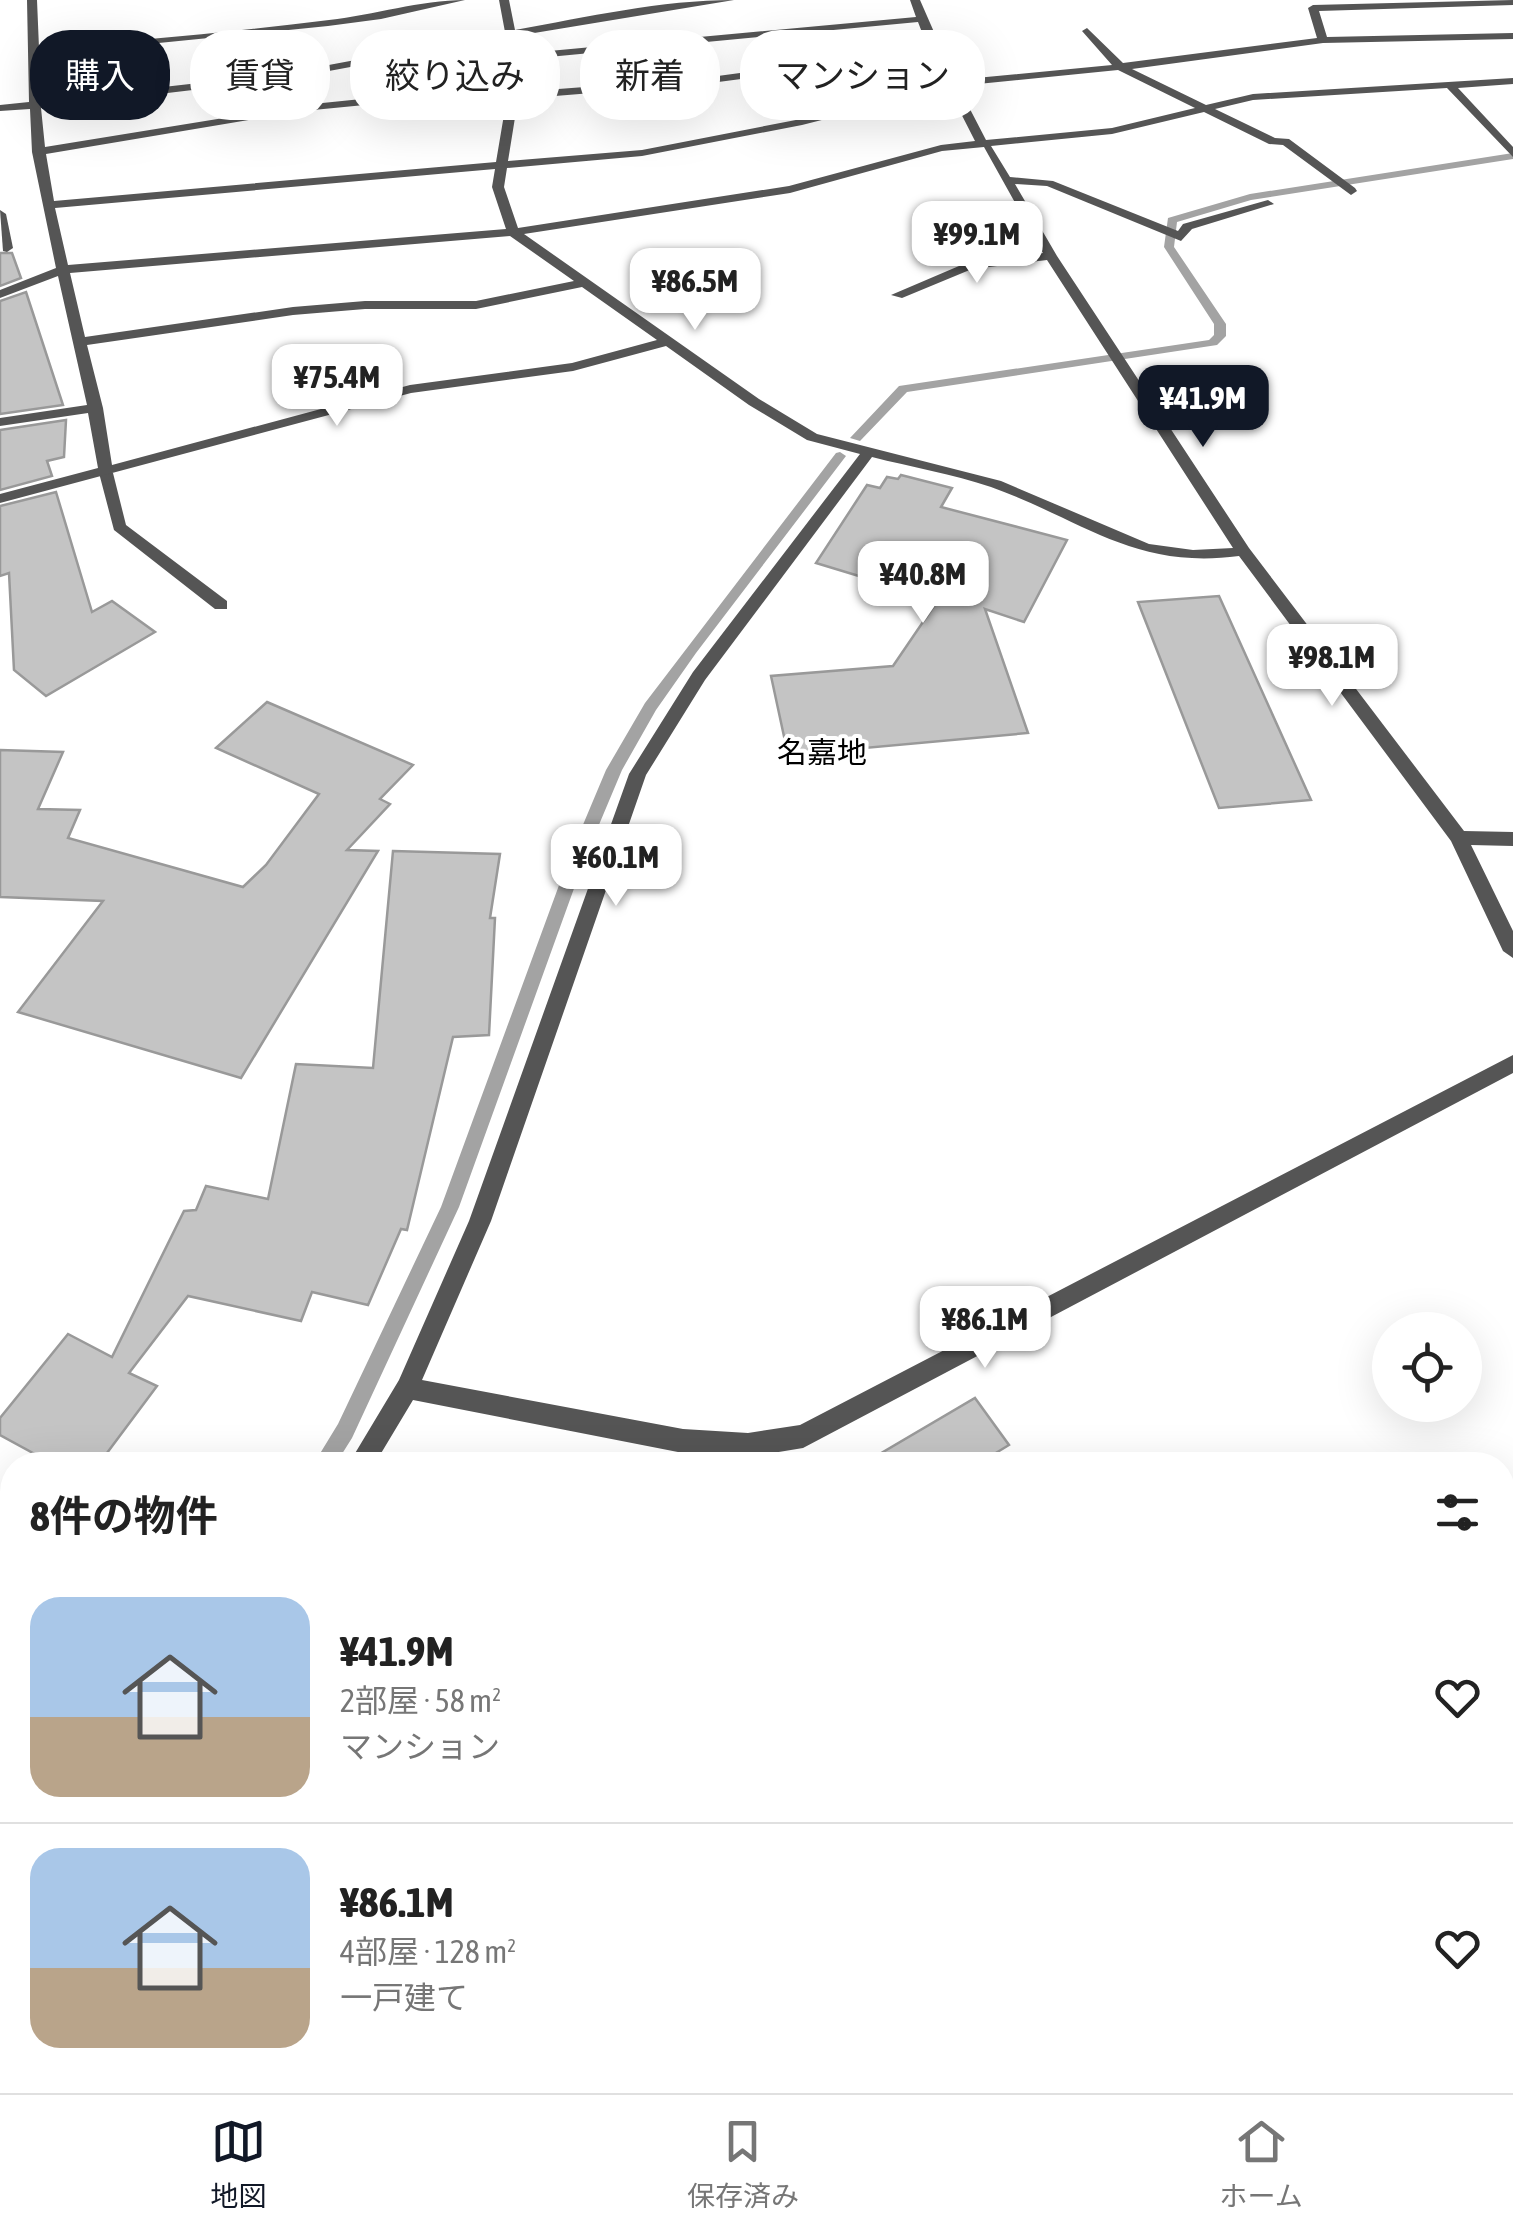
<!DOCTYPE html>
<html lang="ja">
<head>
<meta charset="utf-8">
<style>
  :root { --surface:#fff; --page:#f2f2f2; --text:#222; --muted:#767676; --line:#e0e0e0; --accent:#111827 }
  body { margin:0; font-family:"Asap Condensed","Noto Sans JP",sans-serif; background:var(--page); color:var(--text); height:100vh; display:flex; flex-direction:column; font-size:38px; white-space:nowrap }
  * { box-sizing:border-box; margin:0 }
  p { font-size:32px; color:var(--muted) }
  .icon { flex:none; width:55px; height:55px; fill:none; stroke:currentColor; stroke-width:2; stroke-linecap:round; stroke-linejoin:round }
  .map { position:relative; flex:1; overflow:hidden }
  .details { position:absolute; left:0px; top:1452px; width:1515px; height:642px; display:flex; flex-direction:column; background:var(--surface); border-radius:40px 40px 0 0; box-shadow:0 10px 40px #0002 }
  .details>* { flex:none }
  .banner { position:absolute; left:30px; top:30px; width:1000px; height:90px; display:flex; gap:20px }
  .tools { position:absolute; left:1372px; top:1312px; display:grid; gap:20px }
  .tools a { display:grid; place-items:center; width:110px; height:110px; border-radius:50%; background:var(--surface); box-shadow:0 10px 40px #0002; font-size:50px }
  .price { position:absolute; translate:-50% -85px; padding:0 22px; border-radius:20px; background:#fff; color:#222; font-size:32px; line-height:65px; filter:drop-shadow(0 2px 5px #0008) }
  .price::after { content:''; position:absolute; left:50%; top:60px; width:30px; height:22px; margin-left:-15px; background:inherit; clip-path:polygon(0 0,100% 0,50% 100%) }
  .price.on { background:var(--accent); color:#fff }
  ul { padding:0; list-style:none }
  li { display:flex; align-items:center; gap:30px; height:250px; padding:0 30px }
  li+li { border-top:2px solid var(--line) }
  li span { display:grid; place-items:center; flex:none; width:280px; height:200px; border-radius:30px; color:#555 }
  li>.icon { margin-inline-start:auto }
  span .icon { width:120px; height:120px; fill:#fffc; stroke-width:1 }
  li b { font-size:42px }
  h2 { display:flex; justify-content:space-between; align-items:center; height:120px; padding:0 30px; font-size:42px }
  .tag { padding:0 35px; border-radius:40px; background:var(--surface); box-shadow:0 10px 40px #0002; font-size:35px; line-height:90px }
  .tag.on { background:var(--accent); color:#fff }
  .menu { display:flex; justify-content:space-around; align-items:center; height:140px; border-top:2px solid var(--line); background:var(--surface); font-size:28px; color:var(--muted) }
  .menu a { display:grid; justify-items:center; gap:5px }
  .menu .on { color:var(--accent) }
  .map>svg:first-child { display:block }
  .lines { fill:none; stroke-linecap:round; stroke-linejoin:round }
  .stream { fill:#a3a3a3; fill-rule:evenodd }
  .building { fill:#c4c4c4; stroke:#999; stroke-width:2.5 }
  .service { fill:#555; fill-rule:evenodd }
  .minor { fill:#555; fill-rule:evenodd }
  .labels { text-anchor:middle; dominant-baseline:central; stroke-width:8; stroke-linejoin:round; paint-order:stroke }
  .quarter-label { font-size:30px; fill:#000; stroke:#fff }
</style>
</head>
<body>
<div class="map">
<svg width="1513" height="2093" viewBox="0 0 1513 2093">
  <rect width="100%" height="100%" fill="#fff"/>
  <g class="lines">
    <!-- stream -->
    <g class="stream">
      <polygon points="1513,153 1513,159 1251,200 1177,222 1174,247 1226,324 1226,336 1217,345 907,392 860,441 850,438 899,386 1209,340 1214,335 1214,324 1164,247 1168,218 1250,194"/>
      <polygon points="840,452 846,456 696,653 656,710 622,770 585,858 459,1207 352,1438 335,1465 313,1465 338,1424 441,1207 569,858 606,770 645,703 836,453"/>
      <path d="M12,1935C13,1952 18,1972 0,1980V1944Z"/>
    </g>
  </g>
  <!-- building -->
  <g class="building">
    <polygon points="0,253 12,253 21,278 0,286"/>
    <polygon points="26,292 63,405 0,414 0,301"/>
    <polygon points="66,420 64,457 47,461 52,476 0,490 0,430"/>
    <polygon points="901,475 952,488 941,507 1067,540 1024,622 985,609 1028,733 788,755 771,676 893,666 938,600 816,563 867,485 880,488 887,477 898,479"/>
    <polygon points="56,492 92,612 112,601 155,632 46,696 14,670 9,573 0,576 0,506"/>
    <polygon points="1219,596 1311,800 1219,808 1138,602"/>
    <polygon points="267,702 413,765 380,799 390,804 347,850 378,851 241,1078 18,1012 103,901 0,897 0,750 63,752 38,809 80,810 68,838 243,887 266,865 319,794 216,748"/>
    <polygon points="393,851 500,854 490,918 495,918 489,1035 453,1037 407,1230 401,1229 368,1305 312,1292 301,1321 188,1296 129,1373 157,1386 98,1465 55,1465 0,1435 0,1418 68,1334 112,1357 184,1211 196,1210 206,1186 268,1199 296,1064 373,1068"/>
    <polygon points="975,1398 1009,1445 976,1465 861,1465"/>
  </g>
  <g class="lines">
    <!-- service -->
    <g class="service">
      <polygon points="0,210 6,214 13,248 7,252 3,251"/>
      <polygon points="106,469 113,473 126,525 227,601 227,609 215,609 114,530 99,473"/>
    </g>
    <!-- minor -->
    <g class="minor">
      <path d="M27,0H37L39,48C135,41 232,32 329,20C374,15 420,0 465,0L381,19L328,26L39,55L40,101L286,73L505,32L499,0H509L515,30C587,17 661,0 734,0L516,36L517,54L916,17L910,0H920L955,80L1112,65L1082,31L1087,28L1123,63L1317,38L1308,8L1313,5L1513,0V5L1319,11L1327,37L1513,33V39L1323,43L1132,69L1206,105L1253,94L1513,78V84L1458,88L1513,147V157L1447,88L1253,100L1215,109L1275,138L1289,139L1355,188L1357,191L1351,195L1283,145L1269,144L1204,112L1112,134L991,146L1010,177L1053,181L1178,231L1183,224L1268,200L1274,204L1192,229L1181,241L1047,186L1015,184L1057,256L1249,548L1464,831L1513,832V846L1471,845L1513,931V958L1503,951L1451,841L1239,556C1134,570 1083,520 991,487C953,474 911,467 872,457L705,680L646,775L491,1221L422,1380L683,1429L748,1433L800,1425L1513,1055V1073L803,1448L748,1457L683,1453L413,1400L374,1465H348L399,1380L469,1221L629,774L693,672L860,454L807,440L749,405L666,346L573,371L411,393L0,503V494L98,468L88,413L0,426V418L87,405L58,276L0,298V290L56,268L32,152L30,109L0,111V105L29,102ZM918,22L928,48L703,78L519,92L517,60ZM506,38L508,84L303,105L45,147L41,108L286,79ZM931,54L945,82L801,119L642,150L508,161L518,99L703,84ZM1118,70L1195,108L1112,128L986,140L958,86ZM948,88L975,141L941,145L789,186L518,228L504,187L507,168L642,156L802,125ZM508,91L496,162L54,201L46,154L303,111ZM984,147L1043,253L966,263L891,295L902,298L972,269L1047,260L1233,548L1193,550L1149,544L1001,481L817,434L759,399L524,234L790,193L942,151ZM495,169L492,187L506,229L68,265L55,208ZM510,236L574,281L476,301H365L293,307L85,337L70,273ZM582,287L657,340L572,363L410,385L112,465L103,408L87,345L293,315L365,309H476Z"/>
      <polygon points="12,2018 12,2061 0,2069 0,2025"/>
      <polygon points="40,2082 74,2082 78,2093 45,2093"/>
    </g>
  </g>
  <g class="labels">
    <!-- quarter labels -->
    <g class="quarter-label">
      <text x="822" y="752">名嘉地</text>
    </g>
  </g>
</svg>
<div class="tools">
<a><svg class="icon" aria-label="locate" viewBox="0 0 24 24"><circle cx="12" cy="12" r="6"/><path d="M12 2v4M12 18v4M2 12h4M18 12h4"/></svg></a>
</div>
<b class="price" style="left:977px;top:286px">¥99.1M</b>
<b class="price" style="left:695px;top:333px">¥86.5M</b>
<b class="price" style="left:337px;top:429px">¥75.4M</b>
<b class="price on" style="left:1203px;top:450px">¥41.9M</b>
<b class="price" style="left:923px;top:626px">¥40.8M</b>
<b class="price" style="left:1332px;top:709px">¥98.1M</b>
<b class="price" style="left:616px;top:909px">¥60.1M</b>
<b class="price" style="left:985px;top:1371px">¥86.1M</b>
<div class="banner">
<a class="tag on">購入</a>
<a class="tag">賃貸</a>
<a class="tag">絞り込み</a>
<a class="tag">新着</a>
<a class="tag">マンション</a>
</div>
<section class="details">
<h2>8件の物件<svg class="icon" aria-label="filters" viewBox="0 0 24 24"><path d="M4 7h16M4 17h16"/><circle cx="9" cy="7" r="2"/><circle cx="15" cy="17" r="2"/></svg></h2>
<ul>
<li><span style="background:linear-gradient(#a9c7e8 60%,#b9a48a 0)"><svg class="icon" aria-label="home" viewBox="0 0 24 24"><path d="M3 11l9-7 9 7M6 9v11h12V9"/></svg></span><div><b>¥41.9M</b><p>2部屋 · 58 m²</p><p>マンション</p></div><svg class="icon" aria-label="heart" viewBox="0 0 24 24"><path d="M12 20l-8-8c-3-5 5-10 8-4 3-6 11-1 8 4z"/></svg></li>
<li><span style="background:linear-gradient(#a9c7e8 60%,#b9a48a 0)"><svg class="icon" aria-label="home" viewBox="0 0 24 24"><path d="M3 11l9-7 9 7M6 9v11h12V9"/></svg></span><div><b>¥86.1M</b><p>4部屋 · 128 m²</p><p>一戸建て</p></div><svg class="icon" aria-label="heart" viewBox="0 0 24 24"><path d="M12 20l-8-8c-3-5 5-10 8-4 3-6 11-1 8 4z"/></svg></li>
</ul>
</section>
</div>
<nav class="menu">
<a class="on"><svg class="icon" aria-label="map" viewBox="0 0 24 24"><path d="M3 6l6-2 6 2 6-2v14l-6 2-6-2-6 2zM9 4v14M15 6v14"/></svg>地図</a>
<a><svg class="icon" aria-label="saved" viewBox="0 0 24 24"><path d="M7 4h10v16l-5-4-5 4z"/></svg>保存済み</a>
<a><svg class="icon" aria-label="home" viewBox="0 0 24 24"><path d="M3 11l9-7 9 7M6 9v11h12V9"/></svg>ホーム</a>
</nav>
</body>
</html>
